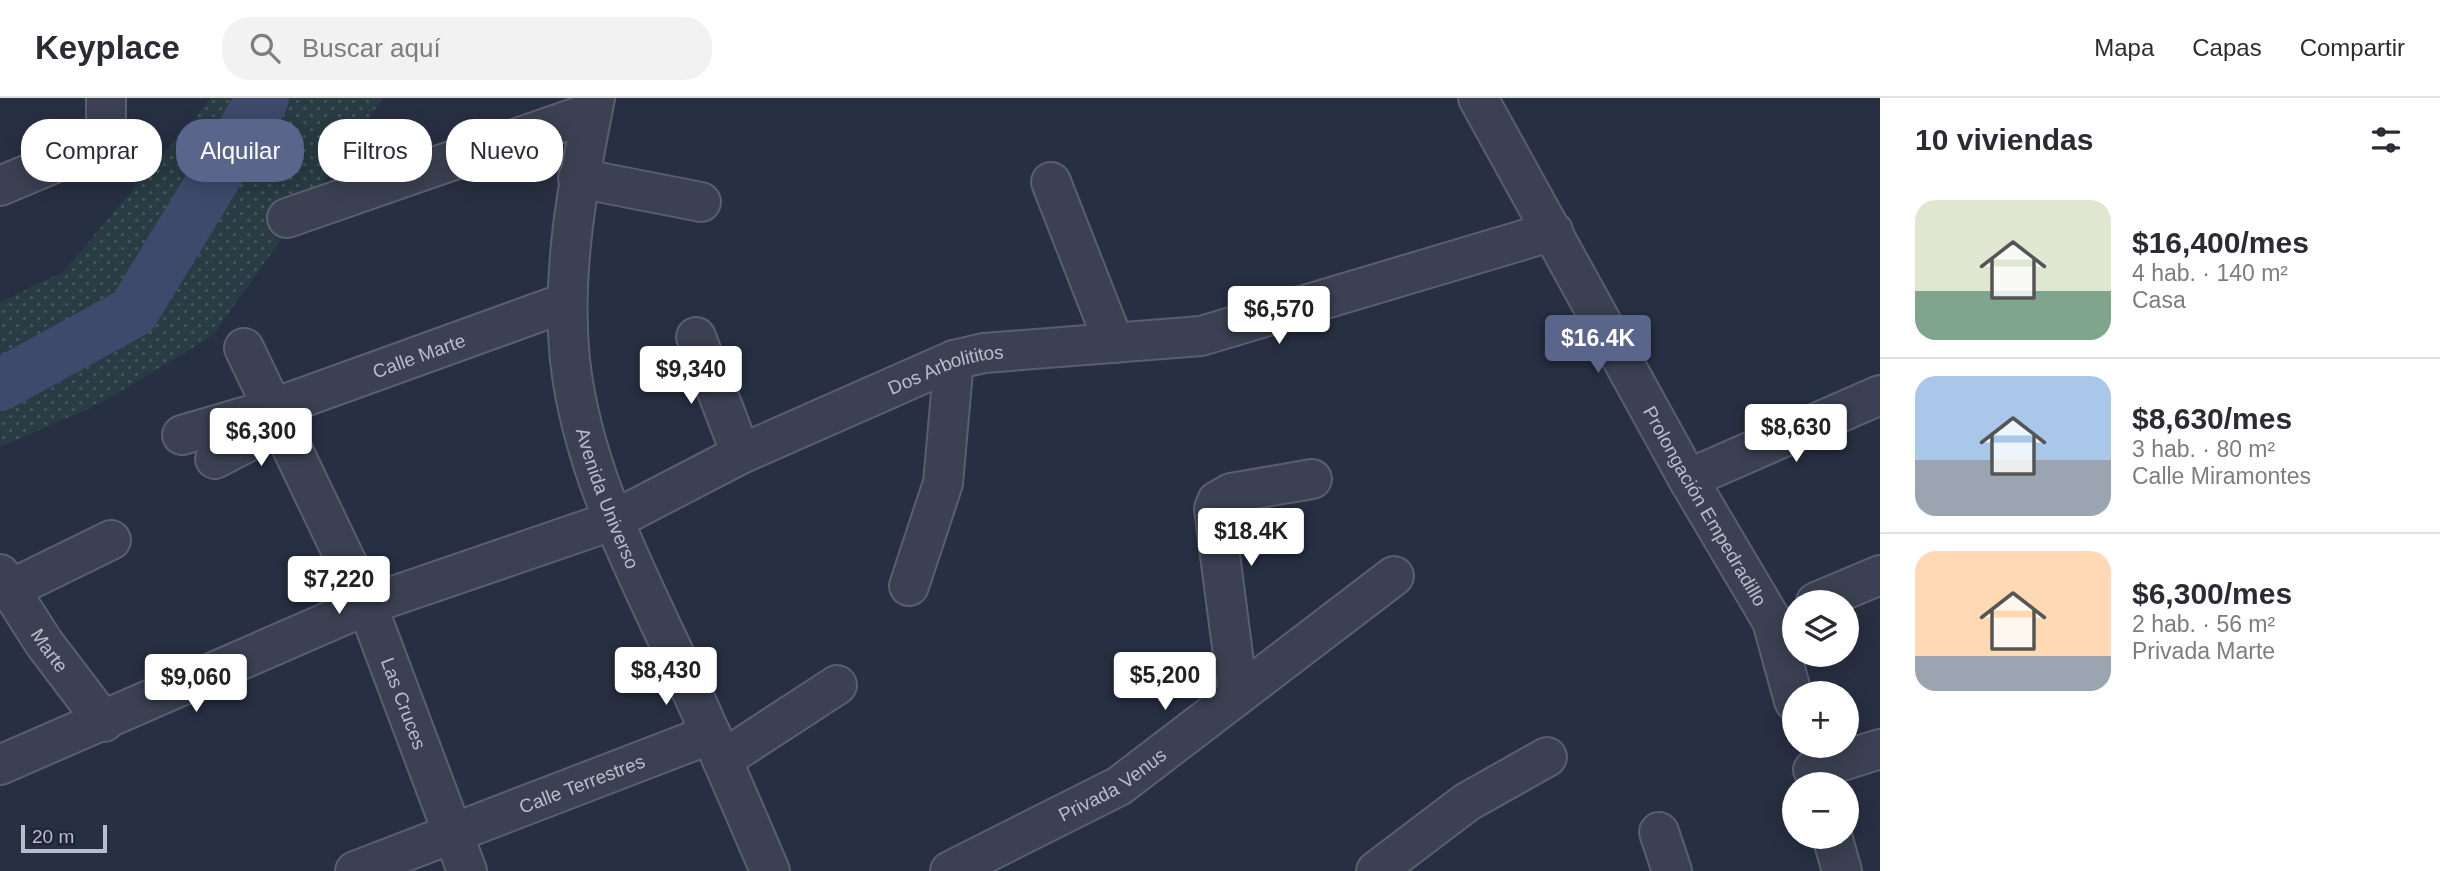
<!DOCTYPE html>
<html lang="es">
<head>
<meta charset="utf-8">
<style>
  :root { --surface:#fff; --page:#f2f2f3; --text:#2b2b33; --muted:#7c7c81; --line:#e1e1e2; --accent:#59658b }
  body { margin:0; font-family:Helvetica,sans-serif; background:var(--page); color:var(--text); height:100vh; display:flex; flex-direction:column; font-size:26px; white-space:nowrap }
  * { box-sizing:border-box; margin:0 }
  p { font-size:23px; color:var(--muted) }
  .icon { flex:none; width:38px; height:38px; fill:none; stroke:currentColor; stroke-width:2; stroke-linecap:round; stroke-linejoin:round }
  .map { position:relative; flex:1; overflow:hidden }
  .panel { display:flex; flex-direction:column; background:var(--surface); width:560px }
  .panel>* { flex:none }
  .top-card { position:absolute; left:21px; top:21px; width:665px; height:63px; display:flex; gap:14px }
  .buttons { position:absolute; left:1782px; top:492px; display:grid; gap:14px }
  .buttons a { display:grid; place-items:center; width:77px; height:77px; border-radius:50%; background:var(--surface); box-shadow:0 4px 18px #0003; font-size:35px }
  .scale { position:absolute; left:21px; bottom:18px; width:86px; box-sizing:border-box; padding-left:7px; border:4px solid #b8bdcc; border-top:0; font-size:19px; line-height:24px; white-space:nowrap; color:#b8bdcc; -webkit-text-stroke:5px #202637; paint-order:stroke }
  .price { position:absolute; translate:-50% -60px; padding:0 16px; border-radius:7px; background:#fff; color:#222; font-size:23px; line-height:46px; filter:drop-shadow(0 2px 4px #0008) }
  .price::after { content:''; position:absolute; left:50%; top:42px; width:21px; height:16px; margin-left:-10px; background:inherit; clip-path:polygon(0 0,100% 0,50% 100%) }
  .price.active { background:var(--accent); color:#fff }
  ul { padding:0; list-style:none }
  li { display:flex; align-items:center; gap:21px; height:175px; padding:0 35px }
  li+li { border-top:2px solid var(--line) }
  li span { display:grid; place-items:center; flex:none; width:196px; height:140px; border-radius:21px; color:#555 }
  li>.icon { margin-inline-start:auto }
  span .icon { width:84px; height:84px; fill:#fffc; stroke-width:1 }
  li b { font-size:30px }
  h2 { display:flex; justify-content:space-between; align-items:center; height:84px; padding:0 35px; font-size:30px }
  .chip { padding:0 24px; border-radius:28px; background:var(--surface); box-shadow:0 4px 18px #0003; font-size:24px; line-height:63px }
  .chip.active { background:var(--accent); color:#fff }
  header { display:flex; align-items:center; gap:42px; box-sizing:border-box; height:98px; padding:0 35px; background:var(--surface); border-bottom:2px solid var(--line) }
  header strong { font-size:33px }
  nav { display:flex; gap:38px; margin-inline-start:auto; font-size:24px }
  .search { width:490px; height:63px; background:var(--page); display:flex; align-items:center; gap:18px; box-sizing:border-box; padding:0 24px; border-radius:28px; color:var(--muted); font-size:26px }
  main { display:flex; flex:1; min-height:0 }
  .map>svg:first-child { display:block }
  .grass { fill:url(#grass-dots) }
  .lines { fill:none; stroke-linecap:round; stroke-linejoin:round }
  .river { stroke:#3d4a6b; stroke-width:52 }
  .minor-casing { stroke:#595f6f; stroke-width:42 }
  .minor { stroke:#3b4152; stroke-width:38 }
  .labels { text-anchor:middle; dominant-baseline:central; stroke-width:5; stroke-linejoin:round; paint-order:stroke }
  .street-label { font-size:19px; fill:#b8bdcc; stroke:#202637 }
</style>
</head>
<body>
<header>
<strong>Keyplace</strong>
<div class="search"><svg class="icon" aria-label="search" viewBox="0 0 24 24"><circle cx="10" cy="10" r="6"/><path d="M15 15l6 6"/></svg>Buscar aquí</div>
<nav><a>Mapa</a><a>Capas</a><a>Compartir</a></nav>
</header>
<main>
<div class="map">
<svg width="1880" height="773" viewBox="0 0 1880 773">
  <defs>
    <pattern id="grass-dots" width="8" height="8" patternUnits="userSpaceOnUse" patternTransform="scale(1.75)"><rect width="8" height="8" fill="#293c43"/><path d="M2 2h.1M6 6h.1" fill="none" stroke="#46565d" stroke-width="1.8" stroke-linecap="round"/></pattern>
  </defs>
  <rect width="100%" height="100%" fill="#272f42"/>
  <!-- grass -->
  <polygon class="grass" points="211,0 383,0 212,238 101,305 0,349 0,204 63,174"/>
  <g class="lines">
    <!-- river -->
    <polyline class="river" points="0,287 133,214 263,0"/>
    <!-- minor casing -->
    <g class="minor-casing">
      <g id="minor">
        <path id="s1" d="M595,0C578,85 561,175 570,262C582,372 635,471 681,570C712,637 741,705 770,773"/>
        <path id="s2" d="M1478,0L1688,381L1772,523L1794,603"/>
        <polyline points="578,80 701,104"/>
        <polyline points="1051,84 1114,245"/>
        <polyline points="0,88 62,62 106,32 106,0"/>
        <polyline points="287,120 592,14"/>
        <polyline points="696,239 741,356"/>
        <path id="s3" d="M244,250L367,507L467,773"/>
        <path id="s4" d="M182,337L271,311L567,204"/>
        <polyline points="215,361 280,327"/>
        <polyline points="1688,381 1880,297"/>
        <path id="s5" d="M0,476L44,545L104,624"/>
        <polyline points="909,488 943,385 954,262"/>
        <polyline points="9,492 111,442"/>
        <polyline points="1816,504 1880,477"/>
        <polyline points="1238,595 1214,411 1217,403 1231,395 1312,381"/>
        <polyline points="722,662 837,587"/>
        <path id="s6" d="M0,667L367,507L612,423L741,356L954,262L984,255L1201,238L1553,133"/>
        <polyline points="1813,672 1880,651"/>
        <polyline points="1659,734 1672,773"/>
        <polyline points="1832,738 1842,773"/>
        <path id="s7" d="M355,773L711,636"/>
        <path id="s8" d="M950,773L1119,688L1394,478"/>
        <polyline points="1376,773 1467,704 1547,659"/>
      </g>
    </g>
    <!-- minor -->
    <use href="#minor" class="minor"/>
  </g>
  <g class="labels">
    <!-- street labels -->
    <g class="street-label">
      <text stroke="none"><textPath href="#s4" startOffset="250">Calle Marte</textPath></text>
      <text stroke="none"><textPath href="#s6" startOffset="1027">Dos Arbolititos</textPath></text>
      <text stroke="none"><textPath href="#s1" startOffset="408">Avenida Universo</textPath></text>
      <text stroke="none"><textPath href="#s2" startOffset="467">Prolongación Empedradillo</textPath></text>
      <text stroke="none"><textPath href="#s5" startOffset="91">Marte</textPath></text>
      <text stroke="none"><textPath href="#s3" startOffset="390">Las Cruces</textPath></text>
      <text stroke="none"><textPath href="#s7" startOffset="243">Calle Terrestres</textPath></text>
      <text stroke="none"><textPath href="#s8" startOffset="184">Privada Venus</textPath></text>
    </g>
  </g>
</svg>
<div class="buttons">
<a><svg class="icon" aria-label="layers" viewBox="0 0 24 24"><path d="M12 4l9 5-9 5-9-5zM3 14l9 5 9-5"/></svg></a>
<a>+</a>
<a>−</a>
</div>
<div class="scale">20 m</div>
<b class="price" style="left:1279px;top:248px">$6,570</b>
<b class="price active" style="left:1598px;top:277px">$16.4K</b>
<b class="price" style="left:691px;top:308px">$9,340</b>
<b class="price" style="left:1796px;top:366px">$8,630</b>
<b class="price" style="left:261px;top:370px">$6,300</b>
<b class="price" style="left:1251px;top:470px">$18.4K</b>
<b class="price" style="left:339px;top:518px">$7,220</b>
<b class="price" style="left:666px;top:609px">$8,430</b>
<b class="price" style="left:1165px;top:614px">$5,200</b>
<b class="price" style="left:196px;top:616px">$9,060</b>
<div class="top-card">
<a class="chip">Comprar</a>
<a class="chip active">Alquilar</a>
<a class="chip">Filtros</a>
<a class="chip">Nuevo</a>
</div>
</div>
<section class="panel">
<h2>10 viviendas<svg class="icon" aria-label="filters" viewBox="0 0 24 24"><path d="M4 7h16M4 17h16"/><circle cx="9" cy="7" r="2"/><circle cx="15" cy="17" r="2"/></svg></h2>
<ul>
<li><span style="background:linear-gradient(#dfe7d0 65%,#7fa58c 0)"><svg class="icon" aria-label="home" viewBox="0 0 24 24"><path d="M3 11l9-7 9 7M6 9v11h12V9"/></svg></span><div><b>$16,400/mes</b><p>4 hab. · 140 m²</p><p>Casa</p></div></li>
<li><span style="background:linear-gradient(#a9c7e8 60%,#9aa5b1 0)"><svg class="icon" aria-label="home" viewBox="0 0 24 24"><path d="M3 11l9-7 9 7M6 9v11h12V9"/></svg></span><div><b>$8,630/mes</b><p>3 hab. · 80 m²</p><p>Calle Miramontes</p></div></li>
<li><span style="background:linear-gradient(#ffd9b3 75%,#9aa5b1 0)"><svg class="icon" aria-label="home" viewBox="0 0 24 24"><path d="M3 11l9-7 9 7M6 9v11h12V9"/></svg></span><div><b>$6,300/mes</b><p>2 hab. · 56 m²</p><p>Privada Marte</p></div></li>
</ul>
</section>
</main>
</body>
</html>
